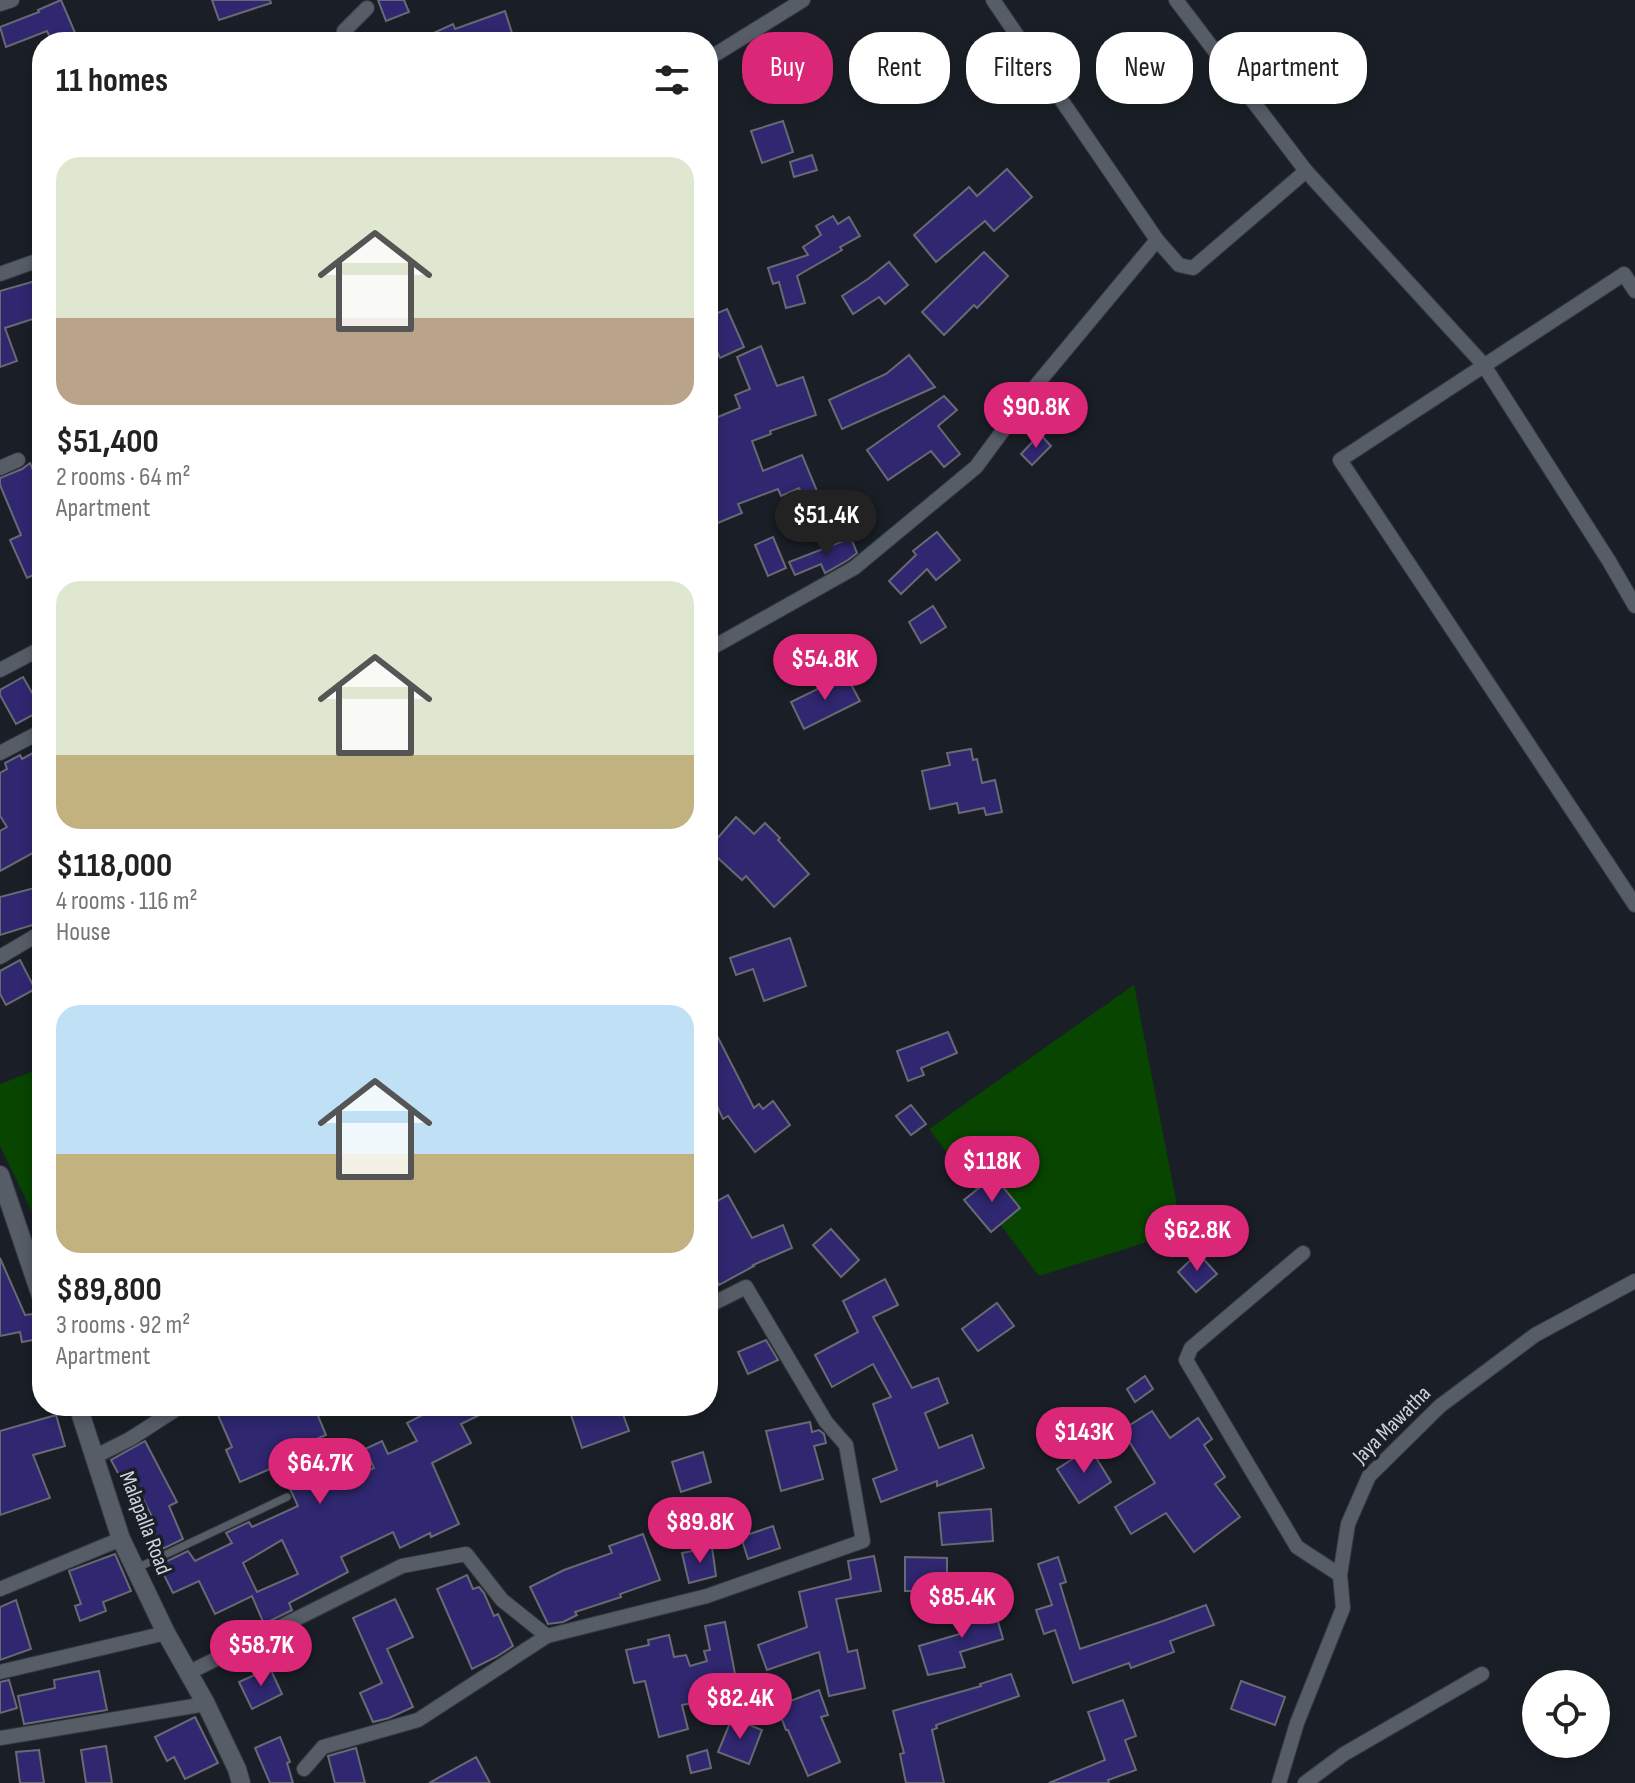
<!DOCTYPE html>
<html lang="en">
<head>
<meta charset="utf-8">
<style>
  :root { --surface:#fff; --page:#f2f2f2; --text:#222; --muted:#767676; --accent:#db2777 }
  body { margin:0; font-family:"Sofia Sans Condensed",sans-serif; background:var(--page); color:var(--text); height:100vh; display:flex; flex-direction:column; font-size:30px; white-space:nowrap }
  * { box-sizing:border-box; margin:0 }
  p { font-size:26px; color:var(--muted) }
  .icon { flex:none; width:44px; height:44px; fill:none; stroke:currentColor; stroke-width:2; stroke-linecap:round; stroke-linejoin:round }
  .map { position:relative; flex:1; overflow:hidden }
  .side { position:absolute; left:32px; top:32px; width:686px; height:1384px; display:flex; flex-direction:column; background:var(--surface); border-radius:32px; box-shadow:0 4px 12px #0003 }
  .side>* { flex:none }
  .hud { position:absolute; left:742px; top:32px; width:760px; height:72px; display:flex; gap:16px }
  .tools { position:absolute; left:1522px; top:1670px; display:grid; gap:16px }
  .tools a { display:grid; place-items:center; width:88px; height:88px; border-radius:50%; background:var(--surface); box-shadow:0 4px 12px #0003; font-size:40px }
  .price { position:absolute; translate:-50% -68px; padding:0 18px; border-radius:28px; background:var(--accent); color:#fff; font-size:26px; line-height:52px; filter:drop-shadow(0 2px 4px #0008) }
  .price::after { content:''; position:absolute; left:50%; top:48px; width:24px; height:18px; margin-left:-12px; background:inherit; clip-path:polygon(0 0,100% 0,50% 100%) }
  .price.selected { background:#222; color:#fff }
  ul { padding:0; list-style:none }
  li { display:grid; align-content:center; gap:16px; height:424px; padding:0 24px }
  li span { display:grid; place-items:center; height:248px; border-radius:24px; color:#555 }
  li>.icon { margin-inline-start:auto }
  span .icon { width:144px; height:144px; fill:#fffc; stroke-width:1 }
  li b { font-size:34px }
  h2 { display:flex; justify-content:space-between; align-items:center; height:96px; padding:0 24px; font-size:34px }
  .pill { padding:0 28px; border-radius:32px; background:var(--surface); box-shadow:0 4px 12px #0003; font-size:28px; line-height:72px }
  .pill.selected { background:var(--accent); color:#fff }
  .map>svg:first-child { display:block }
  .green { fill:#074500 }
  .building { fill:#2f276f; stroke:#686974; stroke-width:2; fill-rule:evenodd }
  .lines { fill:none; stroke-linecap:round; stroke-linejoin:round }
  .service-casing { stroke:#363a41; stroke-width:9 }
  .minor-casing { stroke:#363a41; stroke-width:16 }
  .tertiary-casing { stroke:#363a41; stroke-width:20 }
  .service { stroke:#565d66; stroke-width:7 }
  .minor { stroke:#565d66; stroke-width:14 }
  .tertiary { stroke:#565d66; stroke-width:18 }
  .labels { text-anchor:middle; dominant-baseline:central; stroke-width:7; stroke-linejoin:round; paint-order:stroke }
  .street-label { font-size:22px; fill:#d2d6db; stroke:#1a1f27 }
</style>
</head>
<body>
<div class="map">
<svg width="1635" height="1783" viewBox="0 0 1635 1783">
  <rect width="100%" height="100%" fill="#1a1f27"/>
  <!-- green -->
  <g class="green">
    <polygon points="1134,985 1182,1231 1039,1276 929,1129"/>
    <polygon points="42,1068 42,1220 37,1222 0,1146 0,1084"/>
  </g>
  <!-- building -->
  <g class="building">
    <polygon points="61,0 79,42 52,42 47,31 6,47 0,27 39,12 38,10"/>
    <polygon points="212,0 270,0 271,3 219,20"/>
    <polygon points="378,0 404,0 409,12 386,21"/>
    <polygon points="505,11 512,33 487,42 414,42 453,24 455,29"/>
    <polygon points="783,121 793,152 762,163 751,131"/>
    <polygon points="812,155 817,170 794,177 790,162"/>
    <polygon points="1007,169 1032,197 994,231 985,221 936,262 914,235 969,187 977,196"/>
    <polygon points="833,216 838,224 849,217 860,236 840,247 842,250 797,276 805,303 786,308 779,282 773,284 768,268 808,255 803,247 821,235 816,226"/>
    <polygon points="984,252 1008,276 977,308 974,305 944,335 922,312"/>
    <polygon points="889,262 908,285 885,304 879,297 853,314 842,296 868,279"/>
    <polygon points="42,279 42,316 5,328 17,361 0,367 0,291"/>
    <polygon points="727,309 744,347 720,358 716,349 708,352 708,317"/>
    <polygon points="761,346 777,386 803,377 816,415 770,431 771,434 752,441 763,471 802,455 817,491 803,497 799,488 781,496 778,489 738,504 742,513 708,527 708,421 740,408 735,395 750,389 737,357"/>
    <polygon points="909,355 935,387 842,429 829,400 886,374"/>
    <polygon points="944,396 957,410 938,426 960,454 944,467 931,451 888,480 867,450"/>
    <polygon points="1040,434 1051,446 1032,465 1021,454"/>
    <polygon points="30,463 42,493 42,513 33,517 42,537 42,571 27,578 10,540 21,535 0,485 0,478 22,469"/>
    <polygon points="937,532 960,560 936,580 927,569 901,594 889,581 916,555 913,551"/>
    <polygon points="773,537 786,568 768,576 755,545"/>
    <polygon points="851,538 857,553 848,560 825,573 821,564 795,575 789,562"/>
    <polygon points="933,606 946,627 921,643 909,622"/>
    <polygon points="846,675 860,701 804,729 791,702"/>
    <polygon points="23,677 42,710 16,724 0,695 0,690"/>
    <polygon points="42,748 42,848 0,871 0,831 7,827 0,816 0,773 7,769 5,763 20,755 22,759"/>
    <polygon points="971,749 973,760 977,759 982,783 995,780 1002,812 986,815 984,808 959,813 957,803 930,809 922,771 950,765 947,753"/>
    <polygon points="736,817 754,834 765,823 780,838 778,840 809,874 774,907 746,876 742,880 708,849"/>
    <polygon points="42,886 42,922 0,935 0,897"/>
    <polygon points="790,938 806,986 764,1001 753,969 736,975 730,958"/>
    <polygon points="20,960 35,989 6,1005 0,994 0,971"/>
    <polygon points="708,1018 754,1108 759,1104 763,1109 773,1101 790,1125 755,1152 728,1116 723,1119 708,1086"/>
    <polygon points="948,1032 957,1053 921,1068 924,1075 908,1081 897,1051"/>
    <polygon points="911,1105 926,1124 911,1135 896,1116"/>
    <polygon points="994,1176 1020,1208 991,1232 964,1200"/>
    <polygon points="728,1195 752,1238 783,1225 792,1248 753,1265 754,1266 719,1285 708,1264 708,1206"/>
    <polygon points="831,1229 859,1260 841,1277 813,1245"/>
    <polygon points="1198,1253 1217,1274 1196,1292 1178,1272"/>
    <polygon points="0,1258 25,1315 33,1314 38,1339 22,1342 20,1332 0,1336"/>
    <polygon points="885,1279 898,1305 873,1317 912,1388 938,1378 948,1403 925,1413 939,1448 972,1435 984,1468 937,1486 937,1481 881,1502 873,1479 897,1470 873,1404 891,1397 873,1364 832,1387 815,1355 858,1332 843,1301"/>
    <polygon points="997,1303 1014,1326 978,1351 962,1329"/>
    <polygon points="766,1340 778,1360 748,1374 738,1352"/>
    <polygon points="1145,1376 1153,1389 1135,1402 1127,1389"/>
    <path d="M214,1406H314L326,1435L314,1440L336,1486L374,1468L365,1449L382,1441L388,1454L417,1441L407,1423L440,1406H498L461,1424L471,1443L432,1463L459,1524L431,1537L430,1533L400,1548L393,1532L341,1557L348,1572L289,1603L292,1610L264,1624L252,1596L215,1614L199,1581L173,1593L159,1565L188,1551L195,1561L232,1543L226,1533L230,1531L249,1522L252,1527L298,1506L279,1465L240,1482L226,1450L232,1447ZM282,1540L298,1574L257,1592L243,1563Z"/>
    <polygon points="578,1406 620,1406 629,1431 582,1448 569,1409"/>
    <polygon points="1152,1411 1170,1438 1198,1418 1212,1439 1204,1445 1225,1477 1215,1484 1240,1517 1194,1552 1166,1513 1131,1534 1115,1507 1155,1483 1122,1430"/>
    <polygon points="56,1415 65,1446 33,1455 50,1498 0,1515 0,1431"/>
    <polygon points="810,1422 812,1432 819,1430 824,1434 826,1443 814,1446 823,1479 781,1491 766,1431"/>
    <polygon points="145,1441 177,1502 169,1506 183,1539 154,1553 142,1529 155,1523 134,1480 125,1486 111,1460"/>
    <polygon points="1090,1448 1111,1482 1079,1503 1057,1469"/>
    <polygon points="703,1452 711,1482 681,1492 672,1462"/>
    <polygon points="991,1509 993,1541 942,1545 939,1513"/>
    <polygon points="773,1526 780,1548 748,1559 741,1537"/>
    <polygon points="643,1534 660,1580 620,1594 621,1597 575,1612 577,1615 563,1622 548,1624 530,1587 564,1570 612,1553 609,1546"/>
    <polygon points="712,1547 716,1576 689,1583 682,1553"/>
    <polygon points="115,1554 131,1591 103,1602 106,1611 80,1621 75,1606 81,1604 69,1571"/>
    <polygon points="874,1556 881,1591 836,1599 848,1652 857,1650 865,1688 829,1696 819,1652 767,1670 758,1645 807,1627 799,1592 851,1579 848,1561"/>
    <polygon points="905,1557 947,1558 947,1591 905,1591"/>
    <polygon points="1058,1557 1066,1582 1060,1584 1080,1649 1163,1621 1206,1605 1214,1625 1170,1641 1174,1652 1131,1668 1129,1663 1073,1683 1055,1630 1044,1634 1036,1610 1052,1605 1038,1564"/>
    <polygon points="467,1575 473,1589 479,1587 484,1593 494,1616 498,1614 513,1646 496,1657 472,1669 437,1589"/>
    <polygon points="395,1599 413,1637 387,1649 413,1707 389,1718 373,1722 360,1693 382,1683 353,1618"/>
    <polygon points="16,1600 31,1649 0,1660 0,1607"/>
    <polygon points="993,1604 1003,1639 960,1652 965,1667 928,1675 919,1646 963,1633 958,1614"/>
    <polygon points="725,1622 736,1679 716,1683 719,1698 682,1705 688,1729 659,1737 645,1681 634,1683 626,1650 649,1645 648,1640 669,1635 674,1657 686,1655 690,1666 707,1661 704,1651 710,1650 705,1626"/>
    <polygon points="270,1668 282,1694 252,1709 239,1682"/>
    <polygon points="99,1671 107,1710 24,1724 18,1696 55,1688 54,1680"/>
    <polygon points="1011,1674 1019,1696 936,1725 937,1728 932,1730 944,1783 906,1783 900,1754 904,1753 893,1711 981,1686 980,1684"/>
    <polygon points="9,1680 17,1708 0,1713 0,1682"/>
    <polygon points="1241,1681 1285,1697 1275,1725 1231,1709"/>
    <polygon points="819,1690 828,1715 821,1717 840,1762 808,1776 788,1730 786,1730 777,1706"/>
    <polygon points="1123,1700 1136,1736 1125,1740 1136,1770 1108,1780 1109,1783 1049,1783 1105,1760 1088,1712"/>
    <polygon points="195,1717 218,1763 185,1779 174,1757 167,1761 155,1737"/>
    <polygon points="732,1718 762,1730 749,1764 718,1752"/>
    <polygon points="280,1737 290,1762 287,1763 293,1783 270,1783 255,1748"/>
    <polygon points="106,1746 112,1783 86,1783 81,1750"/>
    <polygon points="356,1748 365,1783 335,1783 328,1756"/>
    <polygon points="39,1750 44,1783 20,1783 16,1752"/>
    <polygon points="707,1750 711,1768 691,1773 687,1756"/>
    <polygon points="476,1757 490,1783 429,1783"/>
  </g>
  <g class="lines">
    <!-- service casing -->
    <g class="service-casing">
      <polyline id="service" points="137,1568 287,1497"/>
    </g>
    <!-- minor casing -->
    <g class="minor-casing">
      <g id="minor">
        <polyline points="993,0 1157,240 1179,265 1193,268 1306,171"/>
        <polyline points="1176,0 1306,171 1483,364 1609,561 1635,606"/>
        <polyline points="0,4 12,0"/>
        <polyline points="347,42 344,31 367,8"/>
        <polyline points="708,59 803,0"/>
        <polyline points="0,274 42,259"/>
        <polyline points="1635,291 1624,274 1340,460 1635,905"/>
        <polyline points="0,468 18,460"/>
        <polyline points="708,650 854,568 976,467 1038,383 1157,240"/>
        <polyline points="0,670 42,648"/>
        <polyline points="0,753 42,731"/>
        <polyline points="0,957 42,932"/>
        <polyline points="26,1250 42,1242"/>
        <polyline points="1303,1253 1191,1348 1186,1360 1297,1547 1340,1575"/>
        <polyline points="94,1457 130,1439 181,1406"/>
        <polyline points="0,1589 121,1539"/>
        <polyline points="0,1672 166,1633"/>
        <polyline points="188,1673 402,1566 466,1554 502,1600 547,1636 707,1596 863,1541 846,1445 826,1422 746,1287 708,1306"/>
        <polyline points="0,1738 206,1704"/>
        <polyline points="304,1769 323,1747 418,1720 547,1636"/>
        <polyline points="1279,1783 1297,1723 1343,1608 1340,1575 1348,1524 1369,1476 1440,1406 1535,1335 1635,1281"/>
        <polyline points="1305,1783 1344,1754 1482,1674"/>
      </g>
    </g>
    <!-- tertiary casing -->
    <g class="tertiary-casing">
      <g id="tertiary">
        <polyline points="0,1175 42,1299"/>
        <polyline points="78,1406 121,1539 166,1633 206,1704 237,1769 241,1783"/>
      </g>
    </g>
    <!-- service -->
    <use href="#service" class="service"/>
    <!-- minor -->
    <use href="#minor" class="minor"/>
    <!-- tertiary -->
    <use href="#tertiary" class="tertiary"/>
  </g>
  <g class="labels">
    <!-- street labels -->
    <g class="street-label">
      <text transform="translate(1392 1425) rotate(-45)">Jaya Mawatha</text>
      <text transform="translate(145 1523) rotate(69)">Malapalla Road</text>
    </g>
  </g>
</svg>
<div class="tools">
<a><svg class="icon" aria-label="locate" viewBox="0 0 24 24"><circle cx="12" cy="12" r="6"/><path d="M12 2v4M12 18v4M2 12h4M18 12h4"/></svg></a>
</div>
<b class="price" style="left:1036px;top:450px">$90.8K</b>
<b class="price selected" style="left:826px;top:558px">$51.4K</b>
<b class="price" style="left:825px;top:702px">$54.8K</b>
<b class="price" style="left:992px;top:1204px">$118K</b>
<b class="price" style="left:1197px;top:1273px">$62.8K</b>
<b class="price" style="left:1084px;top:1475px">$143K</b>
<b class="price" style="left:320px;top:1506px">$64.7K</b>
<b class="price" style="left:700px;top:1565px">$89.8K</b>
<b class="price" style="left:962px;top:1640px">$85.4K</b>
<b class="price" style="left:261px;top:1688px">$58.7K</b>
<b class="price" style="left:740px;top:1741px">$82.4K</b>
<div class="hud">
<a class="pill selected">Buy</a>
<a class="pill">Rent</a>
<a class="pill">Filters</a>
<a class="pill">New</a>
<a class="pill">Apartment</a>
</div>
<section class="side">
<h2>11 homes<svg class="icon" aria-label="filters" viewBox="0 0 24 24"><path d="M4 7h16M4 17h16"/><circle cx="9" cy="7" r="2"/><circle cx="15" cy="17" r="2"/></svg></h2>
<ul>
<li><span style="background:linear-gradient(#dfe7d0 65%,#b9a48a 0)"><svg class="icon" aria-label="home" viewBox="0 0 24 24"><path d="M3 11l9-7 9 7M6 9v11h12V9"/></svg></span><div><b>$51,400</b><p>2 rooms · 64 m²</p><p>Apartment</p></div></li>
<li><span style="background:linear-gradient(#dfe7d0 70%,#c2b280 0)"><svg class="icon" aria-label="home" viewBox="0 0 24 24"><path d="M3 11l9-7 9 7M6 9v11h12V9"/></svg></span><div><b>$118,000</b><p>4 rooms · 116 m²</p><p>House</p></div></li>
<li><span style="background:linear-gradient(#bfe0f5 60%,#c2b280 0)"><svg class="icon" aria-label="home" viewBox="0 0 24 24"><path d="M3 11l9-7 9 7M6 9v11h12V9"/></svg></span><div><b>$89,800</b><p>3 rooms · 92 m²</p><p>Apartment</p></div></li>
</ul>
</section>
</div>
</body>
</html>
